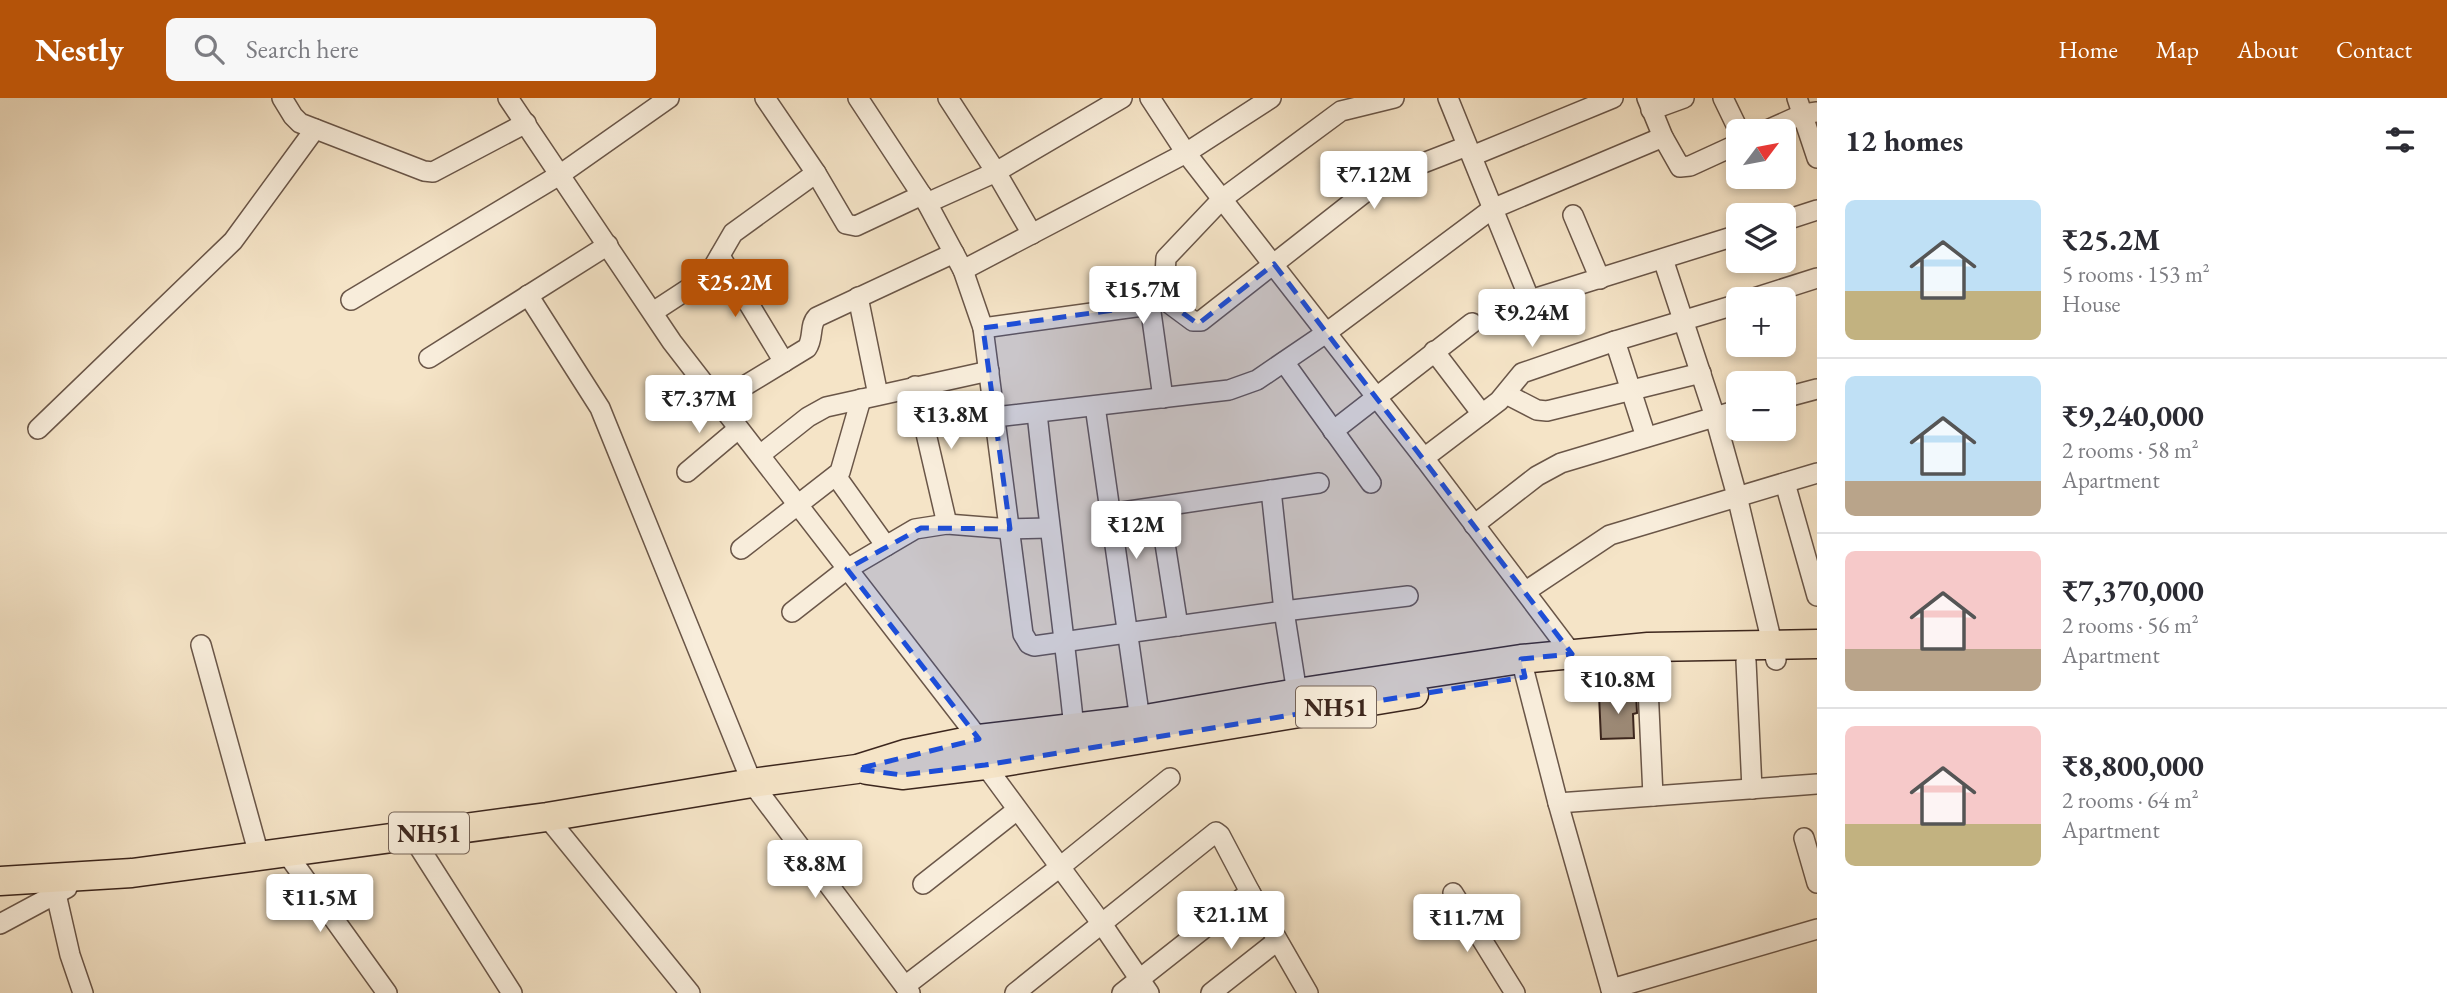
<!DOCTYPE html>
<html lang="en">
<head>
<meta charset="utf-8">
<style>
  :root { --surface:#fff; --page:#f7f7f7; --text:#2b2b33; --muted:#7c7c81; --line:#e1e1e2; --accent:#b45309 }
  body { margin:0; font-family:"EB Garamond",serif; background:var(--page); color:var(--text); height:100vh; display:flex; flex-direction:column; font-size:26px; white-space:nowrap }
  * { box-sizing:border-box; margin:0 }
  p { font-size:23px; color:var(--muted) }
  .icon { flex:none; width:38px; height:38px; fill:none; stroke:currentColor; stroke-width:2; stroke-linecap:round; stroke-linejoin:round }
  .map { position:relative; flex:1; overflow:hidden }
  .side { display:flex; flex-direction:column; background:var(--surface); width:630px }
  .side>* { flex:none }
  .needle { width:46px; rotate:58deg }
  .buttons { position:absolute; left:1726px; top:21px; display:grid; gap:14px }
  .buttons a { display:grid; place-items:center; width:70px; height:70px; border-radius:10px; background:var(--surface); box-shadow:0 4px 10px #0003; font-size:35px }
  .price { position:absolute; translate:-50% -60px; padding:0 16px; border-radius:7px; background:#fff; color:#222; font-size:23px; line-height:46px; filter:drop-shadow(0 2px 4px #0008) }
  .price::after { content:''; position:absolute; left:50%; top:42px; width:21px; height:16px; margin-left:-10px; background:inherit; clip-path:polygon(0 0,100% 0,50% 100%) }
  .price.on { background:var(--accent); color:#fff }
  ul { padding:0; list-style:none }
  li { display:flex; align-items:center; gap:21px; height:175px; padding:0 28px }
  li+li { border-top:2px solid var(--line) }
  li span { display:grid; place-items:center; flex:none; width:196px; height:140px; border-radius:10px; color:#555 }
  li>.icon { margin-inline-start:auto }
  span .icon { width:84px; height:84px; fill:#fffc; stroke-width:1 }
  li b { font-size:30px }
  h2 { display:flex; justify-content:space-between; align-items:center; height:84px; padding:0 28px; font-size:30px }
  header { display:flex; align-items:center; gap:42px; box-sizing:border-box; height:98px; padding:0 35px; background:var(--accent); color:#fff }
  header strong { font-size:33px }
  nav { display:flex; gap:38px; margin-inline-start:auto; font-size:24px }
  .search { width:490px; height:63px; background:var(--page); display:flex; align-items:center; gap:18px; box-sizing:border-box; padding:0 24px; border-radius:10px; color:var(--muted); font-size:26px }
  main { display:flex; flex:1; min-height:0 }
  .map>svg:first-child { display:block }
  .building { fill:#9c8975; stroke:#3c261d; stroke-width:2 }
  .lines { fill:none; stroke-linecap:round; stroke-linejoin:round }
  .minor-casing { stroke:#6a5648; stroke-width:22 }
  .highway-casing { stroke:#3c261d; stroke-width:31 }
  .minor { stroke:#f8eddb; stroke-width:19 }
  .highway { stroke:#f5e4c7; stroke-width:28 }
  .marked { fill:#1d4ed8; fill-opacity:0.2; stroke:#1d4ed8; stroke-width:5; stroke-dasharray:14 9; stroke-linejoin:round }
  .labels { text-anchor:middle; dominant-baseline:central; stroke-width:7; stroke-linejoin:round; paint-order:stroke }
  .shield { fill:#f8eddb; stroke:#746256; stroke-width:2 }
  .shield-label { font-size:24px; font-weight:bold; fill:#3c261d }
</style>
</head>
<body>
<header>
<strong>Nestly</strong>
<div class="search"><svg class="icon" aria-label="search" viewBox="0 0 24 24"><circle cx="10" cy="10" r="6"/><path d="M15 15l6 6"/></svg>Search here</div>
<nav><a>Home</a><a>Map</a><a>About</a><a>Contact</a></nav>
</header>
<main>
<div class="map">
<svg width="1817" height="895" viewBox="0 0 1817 895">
  <rect width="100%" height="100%" fill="#f5e4c7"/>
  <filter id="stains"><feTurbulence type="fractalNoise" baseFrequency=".00286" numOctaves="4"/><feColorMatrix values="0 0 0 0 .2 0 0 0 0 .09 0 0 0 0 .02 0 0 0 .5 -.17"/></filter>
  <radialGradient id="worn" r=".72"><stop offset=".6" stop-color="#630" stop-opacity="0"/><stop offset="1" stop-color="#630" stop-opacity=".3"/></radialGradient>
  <!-- building -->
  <polygon class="building" points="1636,595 1637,615 1633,616 1634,640 1601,641 1599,597"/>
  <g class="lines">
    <!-- minor casing -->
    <g class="minor-casing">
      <g id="minor">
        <polyline points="282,0 293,18 300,25 424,73 433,74 526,25"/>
        <polyline points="508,0 672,244 979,641"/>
        <polyline points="765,0 816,75 846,126 856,128 922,97"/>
        <polyline points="858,0 927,105 963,172 983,230 1023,536 1029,546 1034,548 1284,513 1408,498"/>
        <polyline points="948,0 996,74 1032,136"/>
        <polyline points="1150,0 1186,55 1424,360 1572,556"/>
        <polyline points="1448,0 1529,200 1533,201 1738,137"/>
        <polyline points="1647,0 1663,39 1680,69 1690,68 1738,46"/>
        <polyline points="1723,0 1739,33"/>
        <polyline points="1797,0 1817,60"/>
        <polyline points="1651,12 1684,0"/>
        <polyline points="1765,33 1803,16 1817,14"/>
        <polyline points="1472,58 1613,0"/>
        <polyline points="927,105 996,74 1122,0"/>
        <polyline points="1573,117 1600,181"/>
        <polyline points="1783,123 1817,112"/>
        <polyline points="720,158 784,264"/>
        <polyline points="1663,161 1715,319 1737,398 1776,562"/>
        <polyline points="963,172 1186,55 1271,0"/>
        <polyline points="528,197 600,310 752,685 910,895"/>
        <polyline points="858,199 878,297"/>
        <polyline points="1162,200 1193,223 1201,223 1373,88 1395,76 1467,48"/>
        <polyline points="1751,201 1817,180"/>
        <polyline points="351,202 561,76 669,0"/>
        <polyline points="1150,207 1163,300"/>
        <polyline points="653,214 708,178 733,135 816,75"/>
        <path d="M983,230L1150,207C1157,204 1162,202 1164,195L1166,160L1222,101L1341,13L1394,0"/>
        <polyline points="1615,243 1646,339"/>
        <polyline points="1434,253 1482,316"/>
        <polyline points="429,260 608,147"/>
        <polyline points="1284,264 1371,385"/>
        <polyline points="915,288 947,426"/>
        <polyline points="1506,296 1537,312 1547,313 1701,275"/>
        <polyline points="1783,300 1817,291"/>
        <path d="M718,304L807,250C814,240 809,227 817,219L954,155"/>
        <polyline points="1095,308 1140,622"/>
        <path d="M1037,315C1048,420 1063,524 1074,630"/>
        <polyline points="995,319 1229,292 1257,282 1326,235 1492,111 1663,39"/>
        <polyline points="38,331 233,143 315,31"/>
        <polyline points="1333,333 1472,225"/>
        <polyline points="760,357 808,319 826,309 989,273"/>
        <polyline points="1424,360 1499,303 1522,275 1615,243 1738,206"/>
        <polyline points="687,374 738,331"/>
        <polyline points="836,378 886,448"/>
        <polyline points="1785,385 1817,498"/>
        <polyline points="1271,392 1284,513 1297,595"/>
        <polyline points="1109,416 1319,385"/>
        <polyline points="1474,427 1537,378 1561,365 1738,312"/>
        <polyline points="1163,433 1178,528"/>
        <polyline points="741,451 840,374 861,301"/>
        <polyline points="1526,493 1610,437 1817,375"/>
        <polyline points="792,514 847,471 915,431 947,426 1010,431 1049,430"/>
        <polyline points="201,547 259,757"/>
        <polyline points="1521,561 1558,705 1612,895"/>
        <polyline points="1746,563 1752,691"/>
        <polyline points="1647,567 1653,698"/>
        <polyline points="985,667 1102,826 1149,895"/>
        <polyline points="1558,705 1817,686"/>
        <polyline points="547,719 690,895"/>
        <polyline points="412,738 512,895"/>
        <polyline points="1804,740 1817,785"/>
        <polyline points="285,753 387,895"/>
        <polyline points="923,786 1017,712"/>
        <polyline points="1453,795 1515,895"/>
        <polyline points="56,796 70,857 83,895"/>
        <polyline points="0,826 67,790"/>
        <polyline points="905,888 1060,769 1170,680"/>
        <polyline points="1611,891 1817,831"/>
        <polyline points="1015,895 1216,734 1220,737 1250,794 1308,895"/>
        <polyline points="1122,895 1250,794"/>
        <polyline points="1211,895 1277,843"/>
      </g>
    </g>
    <!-- highway casing -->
    <g class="highway-casing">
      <g id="highway">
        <polyline points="867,672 902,677 985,667 1414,596"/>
        <polyline points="0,783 132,775 547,719 752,685 857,671 905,656 979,641 1140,622 1297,595 1521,561 1648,549 1817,546"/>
      </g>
    </g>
    <!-- minor -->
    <use href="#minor" class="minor"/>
    <!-- highway -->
    <use href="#highway" class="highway"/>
  </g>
  <!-- marked area -->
  <path class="marked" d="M1274,166L1572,556L1521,561L1525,579L985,667L902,677L857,671L979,641L847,471L921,430L1010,431L983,230L1150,207L1162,200L1198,226Z"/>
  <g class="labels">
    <!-- shield labels -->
    <g class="shield">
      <rect x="1296" y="588.5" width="80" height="41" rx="5"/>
      <rect x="389" y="714.5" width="80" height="41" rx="5"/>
    </g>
    <g class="shield-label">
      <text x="1336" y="609">NH51</text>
      <text x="429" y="735">NH51</text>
    </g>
  </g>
  <rect width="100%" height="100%" filter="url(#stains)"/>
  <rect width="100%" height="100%" fill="url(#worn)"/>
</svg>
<div class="buttons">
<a><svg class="needle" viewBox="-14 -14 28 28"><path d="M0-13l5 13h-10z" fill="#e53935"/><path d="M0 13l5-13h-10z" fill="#7c7c81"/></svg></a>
<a><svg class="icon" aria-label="layers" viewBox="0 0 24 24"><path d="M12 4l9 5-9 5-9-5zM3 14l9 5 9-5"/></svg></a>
<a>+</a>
<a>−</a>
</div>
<b class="price" style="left:1374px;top:113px">₹7.12M</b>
<b class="price on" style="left:735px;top:221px">₹25.2M</b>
<b class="price" style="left:1143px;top:228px">₹15.7M</b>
<b class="price" style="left:1532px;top:251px">₹9.24M</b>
<b class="price" style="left:699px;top:337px">₹7.37M</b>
<b class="price" style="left:951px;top:353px">₹13.8M</b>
<b class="price" style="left:1136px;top:463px">₹12M</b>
<b class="price" style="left:1618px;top:618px">₹10.8M</b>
<b class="price" style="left:815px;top:802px">₹8.8M</b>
<b class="price" style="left:320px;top:836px">₹11.5M</b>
<b class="price" style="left:1231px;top:853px">₹21.1M</b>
<b class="price" style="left:1467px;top:856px">₹11.7M</b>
</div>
<section class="side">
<h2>12 homes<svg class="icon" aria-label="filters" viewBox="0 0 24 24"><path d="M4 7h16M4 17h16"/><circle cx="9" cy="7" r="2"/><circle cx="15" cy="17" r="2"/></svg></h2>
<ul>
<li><span style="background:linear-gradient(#bfe0f5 65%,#c2b280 0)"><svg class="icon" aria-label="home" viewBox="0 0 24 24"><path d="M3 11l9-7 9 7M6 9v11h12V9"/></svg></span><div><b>₹25.2M</b><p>5 rooms · 153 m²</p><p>House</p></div></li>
<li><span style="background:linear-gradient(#bfe0f5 75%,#b9a48a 0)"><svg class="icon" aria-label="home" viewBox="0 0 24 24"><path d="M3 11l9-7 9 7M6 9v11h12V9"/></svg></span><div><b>₹9,240,000</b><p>2 rooms · 58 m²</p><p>Apartment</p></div></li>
<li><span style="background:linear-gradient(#f6c9c9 70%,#b9a48a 0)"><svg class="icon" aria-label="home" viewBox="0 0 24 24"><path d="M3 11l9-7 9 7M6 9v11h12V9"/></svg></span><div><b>₹7,370,000</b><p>2 rooms · 56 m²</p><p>Apartment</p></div></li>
<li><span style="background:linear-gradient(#f6c9c9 70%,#c2b280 0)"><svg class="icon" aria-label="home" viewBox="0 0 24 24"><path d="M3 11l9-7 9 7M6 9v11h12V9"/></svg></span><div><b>₹8,800,000</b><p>2 rooms · 64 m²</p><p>Apartment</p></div></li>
</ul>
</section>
</main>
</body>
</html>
